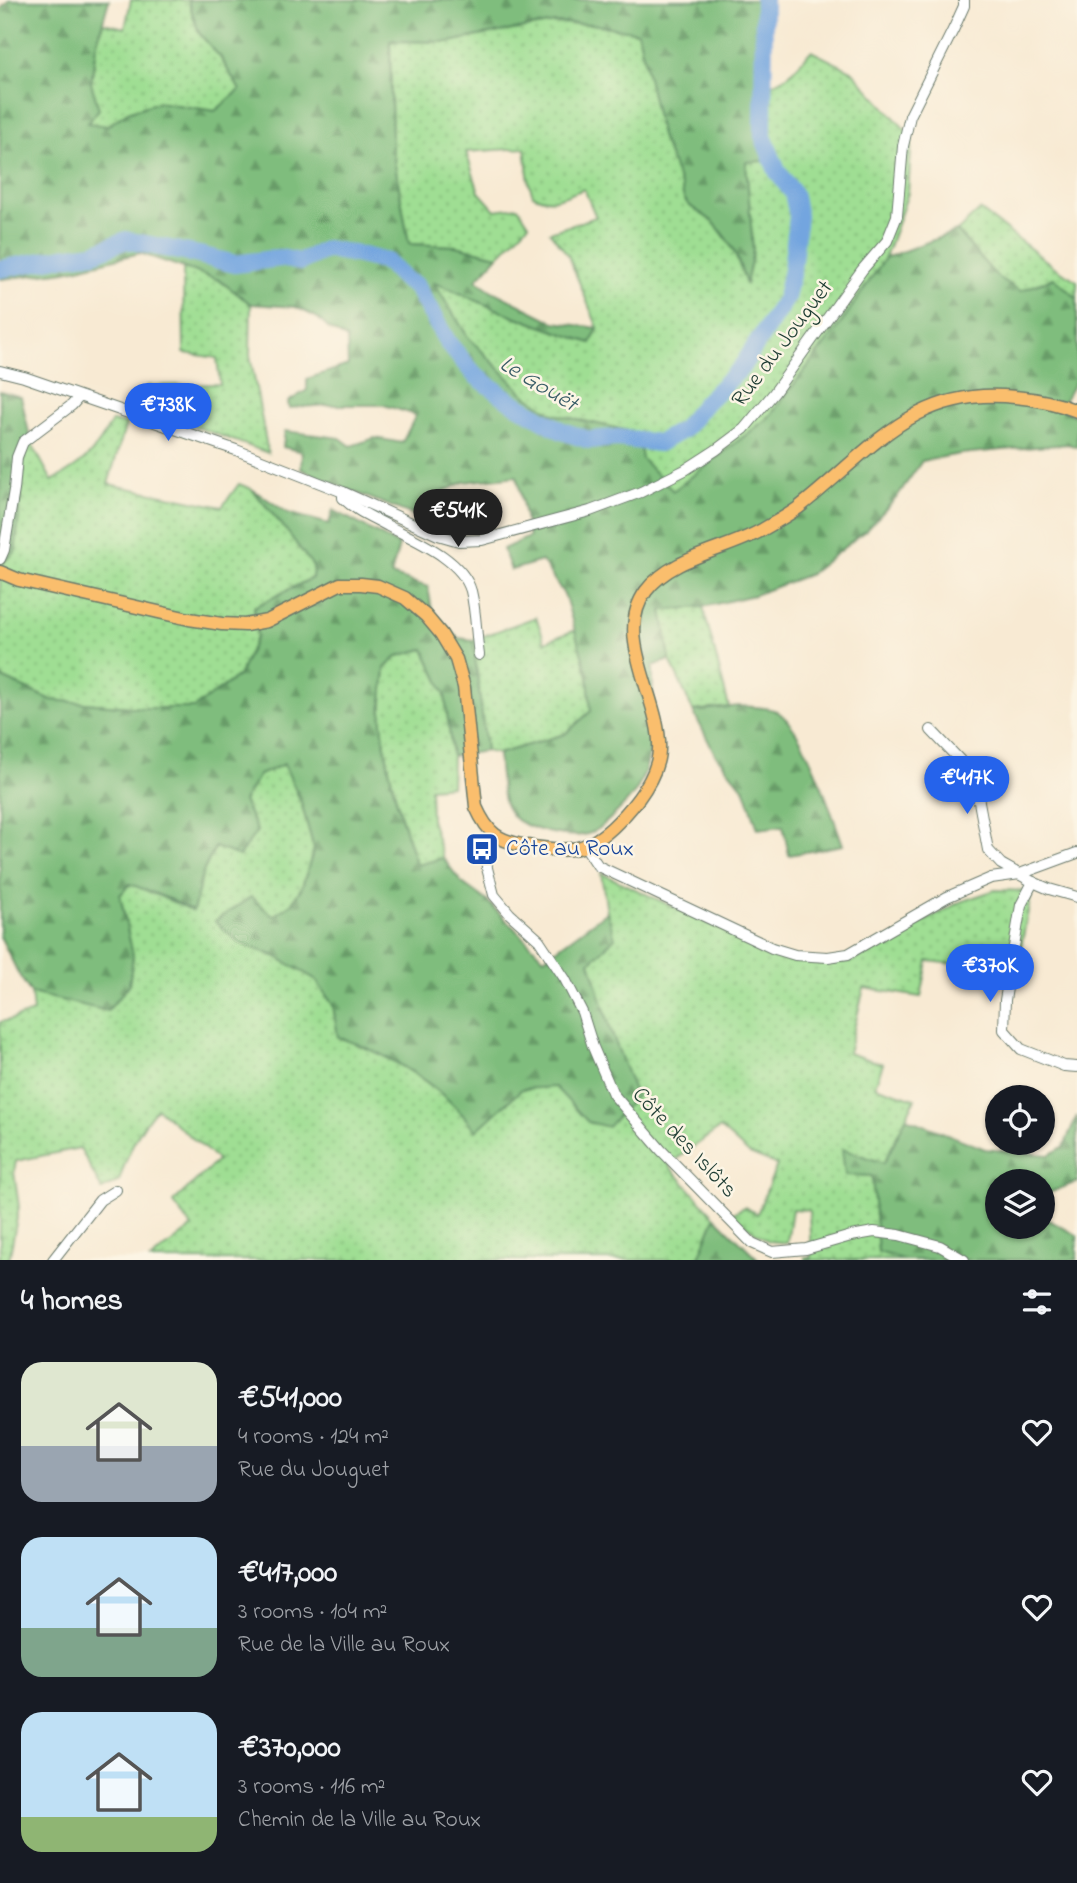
<!DOCTYPE html>
<html lang="en">
<head>
<meta charset="utf-8">
<style>
  :root { --surface:#171b24; --page:#242831; --text:#f1f3f6; --muted:#9ea1a6; --accent:#2563eb }
  body { margin:0; font-family:"Indie Flower",sans-serif; background:var(--page); color:var(--text); height:100vh; display:flex; flex-direction:column; font-size:26px; white-space:nowrap }
  * { box-sizing:border-box; margin:0 }
  p { font-size:23px; color:var(--muted) }
  .icon { flex:none; width:38px; height:38px; fill:none; stroke:currentColor; stroke-width:2; stroke-linecap:round; stroke-linejoin:round }
  .map { position:relative; height:1260px; overflow:hidden }
  .sheet { display:flex; flex-direction:column; background:var(--surface); flex:1 }
  .sheet>* { flex:none }
  .fabs { position:absolute; left:985px; top:1085px; display:grid; gap:14px }
  .fabs a { display:grid; place-items:center; width:70px; height:70px; border-radius:50%; background:var(--surface); box-shadow:0 2px 5px #0004; font-size:35px }
  .price { position:absolute; translate:-50% -60px; padding:0 16px; border-radius:24px; background:var(--accent); color:#fff; font-size:23px; line-height:46px; filter:drop-shadow(0 2px 4px #0008) }
  .price::after { content:''; position:absolute; left:50%; top:42px; width:21px; height:16px; margin-left:-10px; background:inherit; clip-path:polygon(0 0,100% 0,50% 100%) }
  .price.active { background:#222; color:#fff }
  ul { padding:0; list-style:none }
  li { display:flex; align-items:center; gap:21px; height:175px; padding:0 21px }
  li span { display:grid; place-items:center; flex:none; width:196px; height:140px; border-radius:21px; color:#555 }
  li>.icon { margin-inline-start:auto }
  span .icon { width:84px; height:84px; fill:#fffc; stroke-width:1 }
  li b { font-size:30px }
  h2 { display:flex; justify-content:space-between; align-items:center; height:84px; padding:0 21px; font-size:30px }
  .map>svg:first-child { display:block }
  .grass { fill:url(#grass-dots); stroke:#5f8e64; stroke-width:2 }
  .forest { fill:url(#forest-firs); stroke:#4f7d58; stroke-width:2 }
  .lines { fill:none; stroke-linecap:round; stroke-linejoin:round }
  .river { stroke:#73a5df; stroke-width:18 }
  .minor-casing { stroke:#6b7a6c; stroke-width:12 }
  .major-casing { stroke:#6b7a6c; stroke-width:15 }
  .minor { stroke:#fff; stroke-width:10 }
  .major { stroke:#fabe6d; stroke-width:12 }
  .labels { text-anchor:middle; dominant-baseline:central; stroke-width:5; stroke-linejoin:round; paint-order:stroke }
  .street-label { font-size:23px; fill:#1f3d34; stroke:#fcf5e5 }
  .transit-label { font-size:23px; fill:#164399; stroke:#fcf5e5; text-anchor:start }
  .water-label { font-size:24px; font-style:italic; fill:#385c67; stroke:#fcf5e5 }
</style>
</head>
<body>
<div class="map">
<svg width="1077" height="1260" viewBox="0 0 1077 1260">
  <defs>
    <pattern id="grass-dots" width="8" height="8" patternUnits="userSpaceOnUse" patternTransform="scale(1.75)"><rect width="8" height="8" fill="#9fde93"/><path d="M2 2h.1M6 6h.1" fill="none" stroke="#88bf7f" stroke-width="1.8" stroke-linecap="round"/></pattern>
    <pattern id="forest-firs" width="22" height="20" patternUnits="userSpaceOnUse" patternTransform="scale(1.75)"><rect width="22" height="20" fill="#7fbd7d"/><path d="M5 1l3.5 6h-7zM16 11l3.5 6h-7z" fill="#679b67"/></pattern>
  </defs>
  <rect width="100%" height="100%" fill="#fcf5e5"/>
  <filter id="ink" filterUnits="userSpaceOnUse"><feTurbulence type="fractalNoise" baseFrequency=".0143" numOctaves="2"/><feDisplacementMap in="SourceGraphic" scale="14" xChannelSelector="R" yChannelSelector="G"/><feConvolveMatrix kernelMatrix="1 2 1 2 8 2 1 2 1" color-interpolation-filters="sRGB"/></filter>
  <filter id="wash" filterUnits="userSpaceOnUse"><feTurbulence type="fractalNoise" baseFrequency=".00686" numOctaves="4" result="noise"/><feDisplacementMap in="SourceGraphic" scale="28" xChannelSelector="R" yChannelSelector="G"/><feGaussianBlur stdDeviation="1.57" result="paint"/><feColorMatrix in="noise" values="0 0 0 0 0 0 0 0 0 0 0 0 0 0 0 0 0 1.4 0 .05"/><feComposite in="paint" operator="in"/></filter>
  <g filter="url(#wash)">
    <rect width="100%" height="100%" fill="#f8ead3"/>
    <!-- grass -->
    <g class="grass">
      <polygon points="131,0 188,0 199,33 220,57 240,90 215,111 158,102 128,112 107,126 87,124 99,109 91,84 96,46 103,23 125,28"/>
      <path d="M555,23L592,24L638,32L661,136L682,188C682,208 702,211 714,223C731,240 738,262 746,283L753,251L746,161L766,160L765,88L789,75L811,51L852,71L912,137L908,193L885,258L839,326L768,418L673,491L641,459L638,433L553,414L525,395L468,337L433,282C452,289 470,298 488,306C522,320 556,332 591,343L598,328L568,255L550,232L596,217L584,189C565,196 552,205 533,195L529,183L525,148L466,152L479,192L495,210L518,207L529,224L498,256L456,246L409,244L392,148L390,41L450,42L489,34Z"/>
      <polygon points="980,210 1053,266 1077,281 1077,298 1053,278 1021,291 997,277 957,231"/>
      <polygon points="183,266 219,280 251,304 250,355 268,453 142,407 147,386 220,384 217,358 184,353"/>
      <path d="M112,421L126,424L108,484L222,507L239,484L252,489L286,530L314,567L312,578L254,607L257,636L239,676L194,708H142L51,700L0,677V565L15,552L23,475L22,451L31,442L52,481C84,464 95,453 112,421Z"/>
      <polygon points="703,607 729,707 693,711 670,660 662,610"/>
      <polygon points="536,617 545,642 575,630 588,676 591,711 565,734 498,754 486,751 473,640"/>
      <path d="M424,649L445,694L452,756L451,786L430,788L431,819L443,858L417,866C401,819 387,772 382,723C380,705 384,686 385,668L398,656Z"/>
      <path d="M285,764L301,802L314,849L302,887L291,904L273,916L251,897L215,921L239,943L275,956L315,979L333,1005L338,1037C392,1056 441,1084 476,1130L522,1089L555,1086L588,1121L636,1096L611,1031L590,962L614,938L607,912L601,873L778,956L820,964L851,962L960,902L995,890L1032,891L1019,957L971,949L970,966L928,961L921,997L864,988L848,1053L883,1064L875,1086L915,1099L884,1163L845,1174L872,1176L878,1252L905,1260H805V1257L811,1258L809,1210L792,1209L787,1243L769,1241L753,1231L732,1214L744,1207L757,1214L777,1165L749,1154L720,1128L668,1165L715,1217L698,1260H150L192,1227L173,1202L218,1160L157,1108C136,1133 129,1150 119,1181L102,1190L80,1148L16,1161L14,1172L19,1207L9,1260H0V1022L10,1020L33,1012L31,993L108,1011L129,985L133,956L120,895L130,883L193,911L203,872L215,847L257,831L243,801L259,775Z"/>
    </g>
    <!-- forest -->
    <g class="forest">
      <path d="M9,0H109L96,46L91,83L99,109L88,123L107,126L128,112L158,102L215,111L240,90L220,57L199,33L188,0H770L764,56L766,161L746,162L753,251L746,285C742,271 738,256 730,244C725,237 719,228 713,222C700,211 682,207 682,188L661,136L638,32L592,24L555,23L488,34L450,42L390,41L392,148L409,244L456,246L498,256L476,280L492,291L554,322L598,328L591,343C556,332 523,320 489,306C470,298 453,289 434,283L468,337L525,395L553,414L638,433L642,459L673,491L768,418L839,326L885,258L957,231L997,277L1020,291L1054,278L1077,298V379L1060,408L1077,417V447L1068,444L960,454L922,461L896,498L866,530L810,574L754,595L703,607L662,610L670,660L653,666C652,706 657,758 635,792C629,801 603,827 593,832C575,841 537,831 520,822C515,820 509,812 506,806C501,797 499,766 498,754L565,734L591,711L588,676L565,596L542,561L511,570L503,549L529,537L517,476L464,482L440,493L431,522L339,486L301,469L302,452L283,447L285,431L340,438L351,446L375,438L402,443L416,415L384,405H328L289,408L288,402L307,390V379L348,365L347,339L329,329L318,318L296,307L251,304L219,280L140,253L66,271L0,279V10Z"/>
      <polygon points="0,391 21,397 31,442 22,451 23,475 15,552 0,565"/>
      <path d="M252,489L288,513L329,524L333,510L399,545L391,575L428,587L432,610L458,638L473,640L486,751L452,756L445,694L424,649L398,656L385,668C384,686 380,705 382,723C387,772 400,819 417,865L443,858L461,882L487,901L544,958L607,912L615,938L590,962L611,1031L636,1096L608,1127L588,1122L555,1087L522,1089L476,1131C441,1084 392,1055 338,1037L333,1005L315,979L275,956L239,943L215,921L251,897L273,916L291,904L302,887L314,849L301,802L284,764L259,775L243,801L257,831L239,856L215,847L203,872L193,911L169,899L130,884L120,895L133,956L129,985L107,1011L31,993L19,975L0,936V677L51,700L142,708H194L239,675L257,636L254,607L312,578L313,566L286,530Z"/>
      <path d="M740,706C749,707 771,707 778,712C806,731 831,812 843,845L789,855L783,826L758,829L745,790L715,754L693,711Z"/>
      <polygon points="1077,1116 1077,1182 1043,1195 1043,1181 998,1181 998,1227 1043,1227 1043,1217 1077,1235 1077,1260 905,1260 878,1252 872,1176 845,1175 842,1149 884,1163 906,1118 985,1149 1049,1155 1064,1146"/>
      <polygon points="715,1217 759,1260 698,1260"/>
    </g>
    <g class="lines">
      <!-- river -->
      <polyline class="river" points="0,269 63,257 94,253 126,240 199,255 235,264 280,258 300,262 327,249 359,255 387,262 405,280 416,286 448,343 475,375 509,400 562,431 589,440 618,438 659,443 684,429 706,402 741,368 786,298 792,270 798,216 793,193 777,171 763,136 764,0"/>
    </g>
  </g>
  <g filter="url(#ink)">
    <g class="lines">
      <!-- minor casing -->
      <g class="minor-casing">
        <g id="minor">
          <polyline points="0,371 24,377 236,450 343,492 438,535 459,541 482,540 590,511 641,492 685,470 716,450 744,429 774,393 862,270 887,241 897,216 903,146 910,116 954,28 964,6 964,0"/>
          <path d="M343,492V498C356,511 372,517 388,526C415,540 462,559 471,591C476,611 476,634 479,655"/>
          <polyline points="0,559 4,550 14,490 17,457 23,442 72,405 79,397"/>
          <polyline points="931,730 974,775 988,850 1001,864 1033,882 1049,889 1077,897"/>
          <polyline points="493,834 486,852 487,868 494,895 510,914 539,940 565,979 582,1012 593,1047 613,1094 661,1150 752,1243 772,1252 806,1249 851,1236 874,1232 899,1235 940,1246 964,1260"/>
          <polyline points="585,846 598,866 772,948 795,955 828,957 848,954 947,897 991,878 1020,874 1077,853"/>
          <polyline points="1033,882 1021,905 1005,1000 1004,1030 1021,1049 1064,1066 1077,1067"/>
          <polyline points="53,1260 100,1200 116,1190"/>
        </g>
      </g>
      <!-- major casing -->
      <g class="major-casing">
        <path id="major" d="M0,572L19,580L189,619L222,624L245,625L267,621L340,584H361L378,586L405,598L426,616L441,634L456,659L464,687L476,807C488,834 498,841 527,846C568,853 588,853 618,822C636,804 658,776 659,750C662,701 612,637 646,591C673,556 725,551 762,530C774,523 787,516 798,508C869,453 914,385 1015,397C1037,399 1057,403 1077,411"/>
      </g>
      <!-- minor -->
      <use href="#minor" class="minor"/>
      <!-- major -->
      <use href="#major" class="major"/>
    </g>
  </g>
  <!-- icons -->
  <defs>
    <g id="bus-square" transform="scale(1.75)"><rect x="-9" y="-9" width="18" height="18" rx="4" fill="#1a4fb4" stroke="#fcf5e5"/><path d="M-5-6H5V4H4V6H2V4H-2V6H-4V4H-5ZM-3.5-4V0h7V-4ZM-3.5 1.2v1.5H-2V1.2ZM2 1.2v1.5H3.5V1.2Z" fill="#fff"/></g>
  </defs>
  <g fill-rule="evenodd">
    <use href="#bus-square" x="482" y="849"/>
  </g>
  <g class="labels">
    <!-- street labels -->
    <g class="street-label">
      <text transform="translate(783 344) rotate(-53)">Rue du Jouguet</text>
      <text transform="translate(684 1143) rotate(47)">Côte des Islôts</text>
    </g>
    <!-- transit labels -->
    <g class="transit-label">
      <text x="506" y="849">Côte au Roux</text>
    </g>
    <!-- water labels -->
    <g class="water-label">
      <text transform="translate(538 385) rotate(31)">Le Gouët</text>
    </g>
  </g>
</svg>
<div class="fabs">
<a><svg class="icon" aria-label="locate" viewBox="0 0 24 24"><circle cx="12" cy="12" r="6"/><path d="M12 2v4M12 18v4M2 12h4M18 12h4"/></svg></a>
<a><svg class="icon" aria-label="layers" viewBox="0 0 24 24"><path d="M12 4l9 5-9 5-9-5zM3 14l9 5 9-5"/></svg></a>
</div>
<b class="price" style="left:168px;top:443px">€738K</b>
<b class="price active" style="left:458px;top:549px">€541K</b>
<b class="price" style="left:967px;top:816px">€417K</b>
<b class="price" style="left:990px;top:1004px">€370K</b>
</div>
<section class="sheet">
<h2>4 homes<svg class="icon" aria-label="filters" viewBox="0 0 24 24"><path d="M4 7h16M4 17h16"/><circle cx="9" cy="7" r="2"/><circle cx="15" cy="17" r="2"/></svg></h2>
<ul>
<li><span style="background:linear-gradient(#dfe7d0 60%,#9aa5b1 0)"><svg class="icon" aria-label="home" viewBox="0 0 24 24"><path d="M3 11l9-7 9 7M6 9v11h12V9"/></svg></span><div><b>€541,000</b><p>4 rooms · 124 m²</p><p>Rue du Jouguet</p></div><svg class="icon" aria-label="heart" viewBox="0 0 24 24"><path d="M12 20l-8-8c-3-5 5-10 8-4 3-6 11-1 8 4z"/></svg></li>
<li><span style="background:linear-gradient(#bfe0f5 65%,#7fa58c 0)"><svg class="icon" aria-label="home" viewBox="0 0 24 24"><path d="M3 11l9-7 9 7M6 9v11h12V9"/></svg></span><div><b>€417,000</b><p>3 rooms · 104 m²</p><p>Rue de la Ville au Roux</p></div><svg class="icon" aria-label="heart" viewBox="0 0 24 24"><path d="M12 20l-8-8c-3-5 5-10 8-4 3-6 11-1 8 4z"/></svg></li>
<li><span style="background:linear-gradient(#bfe0f5 75%,#8fb573 0)"><svg class="icon" aria-label="home" viewBox="0 0 24 24"><path d="M3 11l9-7 9 7M6 9v11h12V9"/></svg></span><div><b>€370,000</b><p>3 rooms · 116 m²</p><p>Chemin de la Ville au Roux</p></div><svg class="icon" aria-label="heart" viewBox="0 0 24 24"><path d="M12 20l-8-8c-3-5 5-10 8-4 3-6 11-1 8 4z"/></svg></li>
</ul>
</section>
</body>
</html>
